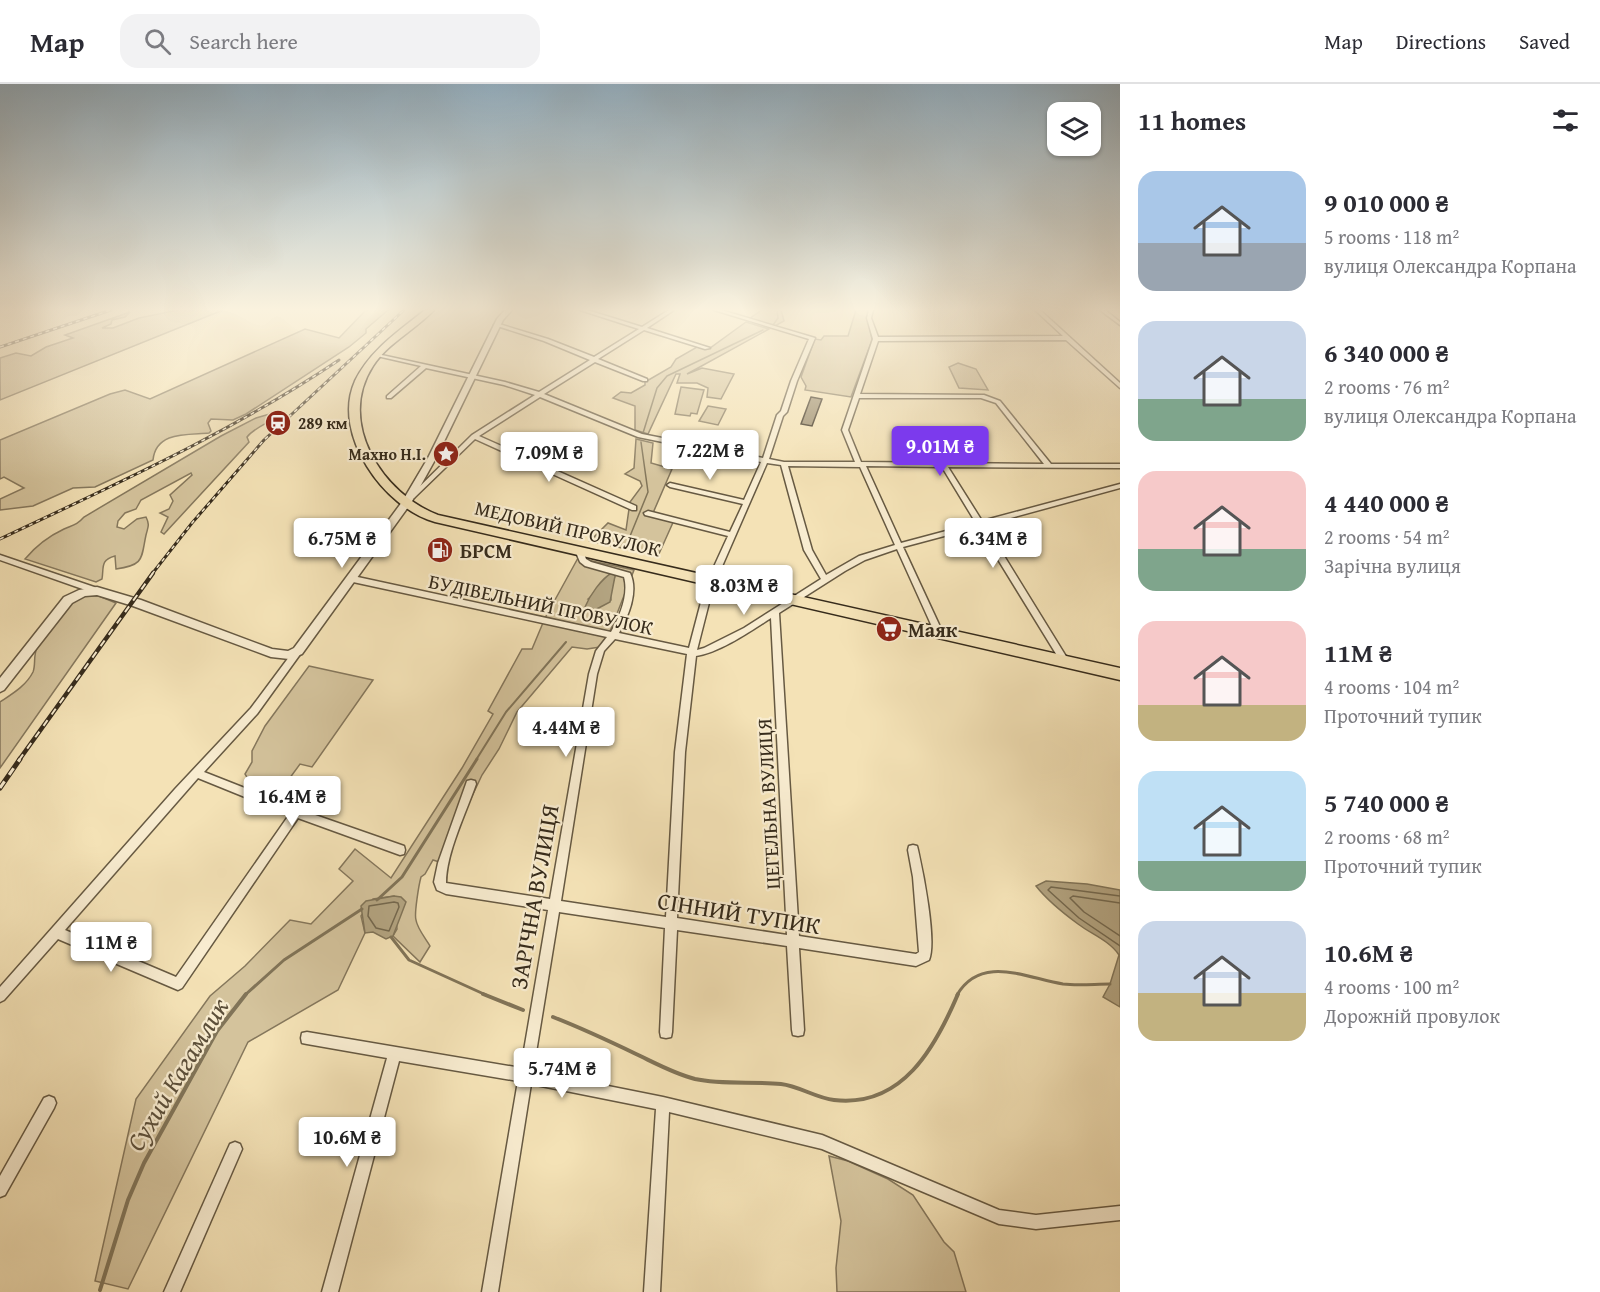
<!DOCTYPE html>
<html lang="en">
<head>
<meta charset="utf-8">
<style>
  :root { --surface:#fff; --page:#f2f2f3; --text:#2b2b33; --muted:#7c7c81; --line:#e1e1e2; --accent:#7c3aed }
  body { margin:0; font-family:"Gentium Book Plus",serif; background:var(--page); color:var(--text); height:100vh; display:flex; flex-direction:column; font-size:22px; white-space:nowrap }
  * { box-sizing:border-box; margin:0 }
  p { font-size:20px; color:var(--muted) }
  .icon { flex:none; width:33px; height:33px; fill:none; stroke:currentColor; stroke-width:2; stroke-linecap:round; stroke-linejoin:round }
  .map { position:relative; flex:1; overflow:hidden }
  .sheet { display:flex; flex-direction:column; background:var(--surface); width:480px }
  .sheet>* { flex:none }
  .controls { position:absolute; left:1047px; top:18px; display:grid; gap:12px }
  .controls a { display:grid; place-items:center; width:54px; height:54px; border-radius:12px; background:var(--surface); box-shadow:0 2px 4px #0004; font-size:30px }
  .price { position:absolute; translate:-50% -51px; padding:0 14px; border-radius:6px; background:#fff; color:#222; font-size:20px; line-height:39px; filter:drop-shadow(0 2px 3px #0008) }
  .price::after { content:''; position:absolute; left:50%; top:36px; width:18px; height:14px; margin-left:-9px; background:inherit; clip-path:polygon(0 0,100% 0,50% 100%) }
  .price.selected { background:var(--accent); color:#fff }
  ul { padding:0; list-style:none }
  li { display:flex; align-items:center; gap:18px; height:150px; padding:0 18px }
  li span { display:grid; place-items:center; flex:none; width:168px; height:120px; border-radius:18px; color:#555 }
  li>.icon { margin-inline-start:auto }
  span .icon { width:72px; height:72px; fill:#fffc; stroke-width:1 }
  li b { font-size:26px }
  h2 { display:flex; justify-content:space-between; align-items:center; height:72px; padding:0 18px; font-size:26px }
  header { display:flex; align-items:center; gap:36px; box-sizing:border-box; height:84px; padding:0 30px; background:var(--surface); border-bottom:2px solid var(--line) }
  header strong { font-size:28px }
  nav { display:flex; gap:33px; margin-inline-start:auto; font-size:21px }
  .search { width:420px; height:54px; background:var(--page); display:flex; align-items:center; gap:15px; box-sizing:border-box; padding:0 21px; border-radius:18px; color:var(--muted); font-size:22px }
  main { display:flex; flex:1; min-height:0 }
  .map>svg:first-child { display:block }
  .green { fill:#d4c39c; stroke:#85775c; stroke-width:1.5; fill-rule:evenodd }
  .water { fill:#b3a481; stroke:#817458; stroke-width:1.5 }
  .lines { fill:none; stroke-linecap:round; stroke-linejoin:round }
  .shore { stroke:#74684e; stroke-width:1.5 }
  .stream-far3 { stroke:#817458; stroke-width:1.5 }
  .stream-far2 { stroke:#817458; stroke-width:2 }
  .stream-far1 { stroke:#817458; stroke-width:3 }
  .stream { stroke:#817458; stroke-width:4 }
  .building { fill:#998a6c; stroke:#362b1b; stroke-width:1.5 }
  .minor-casing { stroke:#665942; stroke-width:3 }
  .tertiary-casing { stroke:#665942; stroke-width:3 }
  .primary-casing { stroke:#362b1b; stroke-width:3 }
  .minor { fill:#f8ecd0; fill-rule:evenodd }
  .tertiary { fill:#f8ecd0; fill-rule:evenodd }
  .primary { fill:#f4e2b6; fill-rule:evenodd }
  .rail-far2-casing { stroke:#362b1b; stroke-width:3 }
  .rail-far1-casing { stroke:#362b1b; stroke-width:4.5 }
  .rail-casing { stroke:#362b1b; stroke-width:5 }
  .rail-far2 { stroke:#f8ecd0; stroke-width:1.5; stroke-dasharray:4; stroke-linecap:butt }
  .rail-far1 { stroke:#f8ecd0; stroke-width:2; stroke-dasharray:7; stroke-linecap:butt }
  .rail { stroke:#f8ecd0; stroke-width:3; stroke-dasharray:8; stroke-linecap:butt }
  .labels { text-anchor:middle; dominant-baseline:central; stroke-width:4.5; stroke-linejoin:round; paint-order:stroke }
  .far-poi-label { font-size:16px; font-weight:bold; fill:#362b1b; stroke:#f8ecd0; text-anchor:start }
  .street-label { font-size:20px; fill:#362b1b; stroke:#f8ecd0 }
  .poi-label { font-size:20px; font-weight:bold; fill:#362b1b; stroke:#f8ecd0; text-anchor:start }
  .near-street-label { font-size:24px; fill:#362b1b; stroke:#f8ecd0 }
  .near-water-label { font-size:26px; font-style:italic; fill:#5c4f3a; stroke:#f8ecd0 }
</style>
</head>
<body>
<header>
<strong>Map</strong>
<div class="search"><svg class="icon" aria-label="search" viewBox="0 0 24 24"><circle cx="10" cy="10" r="6"/><path d="M15 15l6 6"/></svg>Search here</div>
<nav><a>Map</a><a>Directions</a><a>Saved</a></nav>
</header>
<main>
<div class="map">
<svg width="1120" height="1208" viewBox="0 0 1120 1208">
  <rect width="100%" height="100%" fill="#f4e2b6"/>
  <filter id="stains"><feTurbulence type="fractalNoise" baseFrequency=".00333" numOctaves="4"/><feColorMatrix values="0 0 0 0 .2 0 0 0 0 .09 0 0 0 0 .02 0 0 0 .5 -.17"/></filter>
  <radialGradient id="worn" r=".72"><stop offset=".6" stop-color="#630" stop-opacity="0"/><stop offset="1" stop-color="#630" stop-opacity=".3"/></radialGradient>
  <!-- green -->
  <g class="green">
    <polygon points="178,226 223,226 0,316 0,274 16,269 31,272 46,263 73,254 65,251 130,228 125,233 112,236 111,240 102,244 113,244 139,234"/>
    <path d="M366,226H388L366,245V249L349,263L246,330L233,336L211,335L208,339L211,347L209,349C188,351 156,347 153,376L95,403L73,404L33,422L0,426V415L24,404L4,393L0,395V356L110,310L125,306L150,315L305,245L339,254Z"/>
    <polygon points="762,226 781,226 784,237 775,242 749,235"/>
    <polygon points="856,226 867,226 872,256 851,313 805,306 806,302 801,293 814,257 815,255 821,256 824,252 848,252"/>
    <polygon points="746,238 769,245 687,290 702,284 734,290 721,315 707,313 708,304 697,299 677,299 680,290 676,290 648,350 635,346 635,322 613,314 621,308 631,309 645,301 645,298 671,283 676,275 697,263 706,265 710,264"/>
    <polygon points="958,279 976,285 988,306 959,304 949,283"/>
    <polygon points="681,303 704,306 697,330 691,329 690,332 675,330"/>
    <polygon points="708,322 726,325 718,341 699,337"/>
    <path d="M273,329L278,332C268,339 254,344 247,353L249,358L164,450L161,448L168,433L160,429L169,425L173,417L170,411L192,391L191,389L141,416L136,425L125,429L118,437L117,443L124,445L137,435L146,433C150,441 148,443 146,451C141,474 145,481 116,485L115,472C100,476 104,483 102,495L96,498L25,475C35,463 49,452 64,445C73,441 77,441 84,433L221,352L256,334Z"/>
    <polygon points="636,355 653,359 651,379 672,385 653,429 675,434 658,472 590,457 608,439 626,446 630,418 642,402 640,397 625,390 634,384"/>
    <path d="M578,474L634,486L611,545L600,563L587,565L572,563L517,628L499,665L482,691L442,776L439,778L433,776L425,790L421,793C419,800 414,830 416,836C417,844 426,855 430,862L420,878L393,852L397,845L394,812L373,815L361,832L365,849L338,906L248,958L128,1205L95,1197L136,1015L210,912L245,882L290,836L311,840L353,797L339,785L355,765L391,794L462,684L493,630L488,627L522,565H532L545,534ZM615,492L610,507L611,516L600,521L588,515Z"/>
    <path d="M85,512H99L116,519L0,684V618C12,610 26,602 33,588C36,580 33,572 37,564L72,518Z"/>
    <polygon points="309,582 373,596 312,683 300,680 281,706 248,695 245,690 252,678 252,667 265,642"/>
    <polygon points="829,1072 848,1077 888,1095 913,1111 944,1158 954,1168 966,1208 837,1208 836,1184 841,1137"/>
  </g>
  <!-- water -->
  <g class="water">
    <path d="M613,488L615,492L610,518L591,528L585,523C590,511 601,495 613,488Z"/>
    <path d="M1046,797L1087,800L1120,806V923L1103,913L1110,900L1119,871C1110,857 1091,850 1078,840C1063,829 1047,816 1036,802Z"/>
    <polygon points="394,812 401,813 406,818 393,852 386,855 373,848 365,849 361,822 366,817"/>
  </g>
  <g class="lines">
    <!-- shore -->
    <g class="shore">
      <polyline points="1120,812 1051,803 1048,806 1079,834 1120,862"/>
      <polygon points="394,818 398,819 399,823 389,847 376,844 368,832 369,822"/>
      <polyline points="1120,819 1073,812 1070,814 1084,828 1120,852"/>
    </g>
    <!-- stream-far3 -->
    <g class="stream-far3">
      <polyline points="773,241 778,234 777,226"/>
      <polyline points="643,349 657,304 667,292 763,246"/>
      <polyline points="626,462 648,408 641,358"/>
    </g>
    <!-- stream-far2 -->
    <polyline class="stream-far2" points="476,676 506,628 566,558"/>
    <!-- stream-far1 -->
    <g class="stream-far1">
      <polyline points="377,816 402,793 477,675"/>
      <polyline points="391,853 409,876 486,911"/>
      <polyline points="245,911 284,876 362,825"/>
      <path d="M957,911C981,870 1026,894 1063,900C1078,902 1095,900 1110,900"/>
    </g>
    <!-- stream -->
    <g class="stream">
      <polyline points="483,910 523,926"/>
      <path d="M553,933C581,944 609,957 636,970C655,979 675,990 695,995C723,1001 753,997 781,1000C799,1002 816,1014 834,1016C902,1024 935,964 958,910"/>
      <polyline points="100,1206 128,1116 144,1079 217,947 246,910"/>
    </g>
  </g>
  <!-- building -->
  <polygon class="building" points="811,313 822,315 812,342 801,340"/>
  <g class="lines">
    <!-- minor casing -->
    <g class="minor-casing">
      <g id="minor">
        <path d="M580,226H587L642,243L669,226H674L647,244L710,264L705,265L644,246L598,275L647,295V297H643L595,278L544,310L642,350L763,374L777,331L781,327L791,297L809,255L714,226H721L815,254L797,297L787,328L783,332L769,375L784,378H855L842,346L873,255L867,234L869,226H873L871,234L878,253L1063,252L1035,226H1040L1120,299V304L1066,256L878,257L860,310L984,311L1000,317L1051,380H1120V384L948,383L982,437L1120,400V404L985,441L1067,574L1068,576L1067,578H1061L978,443L903,463L942,547L941,549L938,550L934,547L897,465L865,476L845,487L779,529L799,852L916,870L919,868L913,793L908,766L909,762L913,761L917,762L918,766C923,788 937,857 929,876L916,882L799,864L804,946L803,951L798,952L793,951L792,946L787,862L677,846L672,948L671,953L666,954L661,953L660,948L665,844L559,828L533,987L663,1013L822,1051L999,1126L1036,1131L1120,1122V1136L1036,1145L999,1140L822,1065L669,1028L660,1208H644L656,1025L531,1000L498,1208H482L518,997L399,977L338,1208H322L387,974L307,960L302,959L301,954L302,949L307,948L521,984L548,826L446,810L437,806L434,798L438,779L466,700L467,697L471,696L475,697L476,700C466,729 446,769 446,799L550,815L589,590L596,567L607,553L353,498L350,497L349,495L350,493L353,492L611,548C620,532 629,510 624,493L585,482L580,478L575,466L579,464H582L586,475L591,478L630,489C639,508 628,532 619,549L689,564L705,503L709,500L712,501L713,503L697,566L704,564L744,544L821,495L804,466L781,381L767,379L720,487L716,490L713,489L712,487L728,452L645,431L644,429L648,427L730,448L743,420L670,403L667,401L670,399L744,416L761,378L638,353L540,313L479,352L636,422V426H632L475,355L414,414H410V412L472,351L535,311L504,301L426,284L391,314H387V312L421,282L377,272V270L505,298L539,308L590,276L544,257L494,241L499,240L548,255L594,273L639,245ZM859,314H981L996,319L1044,380L861,378L848,346ZM788,382L860,383L895,461L859,472L826,491L812,466ZM866,382L942,383L976,439L901,459ZM771,534L787,851L677,834L685,668L696,572C719,569 751,547 771,534ZM615,555L687,570L675,668L666,833L561,817L597,590L604,567Z"/>
        <polygon points="1100,226 1105,226 1120,238 1120,241"/>
        <polygon points="0,471 100,505 101,507 97,510 94,509 0,476"/>
        <path d="M298,564L301,565L302,567L301,569L257,630L204,688L298,725L404,762L405,766L404,770L400,771L298,734L182,904L178,906L58,855L4,916L0,918V903L175,705L251,624L295,565ZM198,694L289,731L176,893L65,846Z"/>
        <polygon points="49,1012 54,1014 56,1019 54,1024 5,1111 0,1113 0,1092 44,1014"/>
        <polygon points="235,1058 240,1060 242,1065 180,1208 164,1208 230,1060"/>
      </g>
    </g>
    <!-- tertiary casing -->
    <g class="tertiary-casing">
      <polygon id="tertiary" points="505,226 512,226 503,236 436,374 411,419 302,570 289,575 271,573 133,522 97,511 85,512 72,519 4,606 0,608 0,594 64,513 79,506 97,503 141,516 272,565 288,567 294,564 402,418 428,374 497,235"/>
    </g>
    <!-- primary casing -->
    <g class="primary-casing">
      <path id="primary" d="M425,226H434C415,246 388,259 373,282C336,339 383,410 438,431L1120,584V596L435,438C384,424 331,350 355,297C370,266 399,247 425,226Z"/>
    </g>
    <!-- minor -->
    <use href="#minor" class="minor"/>
    <!-- tertiary -->
    <use href="#tertiary" class="tertiary"/>
    <!-- primary -->
    <use href="#primary" class="primary"/>
    <!-- rail-far2 casing -->
    <g class="rail-far2-casing">
      <g id="rail-far2">
        <polyline points="0,263 111,226"/>
        <path d="M0,455C116,400 232,348 339,276"/>
        <polyline points="152,490 192,439 264,356 404,226"/>
      </g>
    </g>
    <!-- rail-far1 casing -->
    <g class="rail-far1-casing">
      <polyline id="rail-far1" points="19,676 153,489"/>
    </g>
    <!-- rail casing -->
    <g class="rail-casing">
      <polyline id="rail" points="0,704 20,675"/>
    </g>
    <!-- rail-far2 -->
    <use href="#rail-far2" class="rail-far2"/>
    <!-- rail-far1 -->
    <use href="#rail-far1" class="rail-far1"/>
    <!-- rail -->
    <use href="#rail" class="rail"/>
  </g>
  <!-- sky -->
  <linearGradient id="sky" x2="0" y2="1"><stop stop-color="#93aebf"/><stop offset="0.57" stop-color="#faf2de"/><stop offset="1" stop-color="#faf2de" stop-opacity="0"/></linearGradient>
  <rect width="1120" height="395" fill="url(#sky)"/>
  <!-- icons -->
  <defs>
    <g id="station-disc" transform="scale(1.35)"><circle r="9.5" fill="#8f2418" stroke="#f8ecd0"/><path d="M-3-6H3Q5-6 5-4V2Q5 4 3 4L4.5 6H3L1.5 4h-3L-3 6H-4.5L-3 4Q-5 4-5 2V-4Q-5-6-3-6ZM-3.5-4v3h7v-3ZM-3.5 1v1.5H-2V1ZM2 1v1.5H3.5V1Z" fill="#fff"/></g>
    <g id="sight-disc" transform="scale(1.35)"><circle r="9.5" fill="#8f2418" stroke="#f8ecd0"/><path d="M0-6L1.8-2.2L6-1.7L2.9 1.2L3.7 5.4L0 3.3L-3.7 5.4L-2.9 1.2L-6-1.7L-1.8-2.2Z" fill="#fff"/></g>
    <g id="fuel-disc" transform="scale(1.35)"><circle r="9.5" fill="#8f2418" stroke="#f8ecd0"/><path d="M-5.5-6h7V0h2V4h1.3V-2.5L3-4.5l.8-.8L6-3V5H2.5V1h-1V6h-7ZM-4.2-4.7v3.2H.2V-4.7Z" fill="#fff"/></g>
    <g id="supermarket-disc" transform="scale(1.35)"><circle r="9.5" fill="#8f2418" stroke="#f8ecd0"/><path d="M-6-5.5h2.5l.6 2H6L4.5 2H-2.5L-4.4-4H-6ZM-1.5 3.2a1.3 1.3 0 1 0 .1 0ZM3 3.2a1.3 1.3 0 1 0 .1 0Z" fill="#fff"/></g>
  </defs>
  <g fill-rule="evenodd">
    <use href="#station-disc" x="278" y="339"/>
    <use href="#sight-disc" x="446" y="370"/>
    <use href="#fuel-disc" x="440" y="466"/>
    <use href="#supermarket-disc" x="889" y="545"/>
  </g>
  <g class="labels">
    <!-- far-poi labels -->
    <g class="far-poi-label">
      <text x="298" y="339">289 км</text>
      <text x="426" y="370" text-anchor="end">Махно Н.І.</text>
    </g>
    <!-- street labels -->
    <g class="street-label">
      <text transform="translate(568 444) rotate(13)">МЕДОВИЙ ПРОВУЛОК</text>
      <text transform="translate(541 520) rotate(12)">БУДІВЕЛЬНИЙ ПРОВУЛОК</text>
      <text transform="translate(768 720) rotate(-93)">ЦЕГЕЛЬНА ВУЛИЦЯ</text>
    </g>
    <!-- poi labels -->
    <g class="poi-label">
      <text x="460" y="466">БРСМ</text>
      <text x="908" y="545">Маяк</text>
    </g>
    <!-- near-street labels -->
    <g class="near-street-label">
      <text transform="translate(534 813) rotate(-80)">ЗАРІЧНА ВУЛИЦЯ</text>
      <text transform="translate(739 829) rotate(9)">СІННИЙ ТУПИК</text>
    </g>
    <!-- near-water labels -->
    <g class="near-water-label">
      <text transform="translate(177 990) rotate(-59)">Сухий Кагамлик</text>
    </g>
  </g>
  <rect width="100%" height="100%" filter="url(#stains)"/>
  <rect width="100%" height="100%" fill="url(#worn)"/>
</svg>
<div class="controls">
<a><svg class="icon" aria-label="layers" viewBox="0 0 24 24"><path d="M12 4l9 5-9 5-9-5zM3 14l9 5 9-5"/></svg></a>
</div>
<b class="price selected" style="left:940px;top:393px">9.01M ₴</b>
<b class="price" style="left:710px;top:397px">7.22M ₴</b>
<b class="price" style="left:549px;top:399px">7.09M ₴</b>
<b class="price" style="left:342px;top:485px">6.75M ₴</b>
<b class="price" style="left:993px;top:485px">6.34M ₴</b>
<b class="price" style="left:744px;top:532px">8.03M ₴</b>
<b class="price" style="left:566px;top:674px">4.44M ₴</b>
<b class="price" style="left:292px;top:743px">16.4M ₴</b>
<b class="price" style="left:111px;top:889px">11M ₴</b>
<b class="price" style="left:562px;top:1015px">5.74M ₴</b>
<b class="price" style="left:347px;top:1084px">10.6M ₴</b>
</div>
<section class="sheet">
<h2>11 homes<svg class="icon" aria-label="filters" viewBox="0 0 24 24"><path d="M4 7h16M4 17h16"/><circle cx="9" cy="7" r="2"/><circle cx="15" cy="17" r="2"/></svg></h2>
<ul>
<li><span style="background:linear-gradient(#a9c7e8 60%,#9aa5b1 0)"><svg class="icon" aria-label="home" viewBox="0 0 24 24"><path d="M3 11l9-7 9 7M6 9v11h12V9"/></svg></span><div><b>9 010 000 ₴</b><p>5 rooms · 118 m²</p><p>вулиця Олександра Корпана</p></div></li>
<li><span style="background:linear-gradient(#c9d6e8 65%,#7fa58c 0)"><svg class="icon" aria-label="home" viewBox="0 0 24 24"><path d="M3 11l9-7 9 7M6 9v11h12V9"/></svg></span><div><b>6 340 000 ₴</b><p>2 rooms · 76 m²</p><p>вулиця Олександра Корпана</p></div></li>
<li><span style="background:linear-gradient(#f6c9c9 65%,#7fa58c 0)"><svg class="icon" aria-label="home" viewBox="0 0 24 24"><path d="M3 11l9-7 9 7M6 9v11h12V9"/></svg></span><div><b>4 440 000 ₴</b><p>2 rooms · 54 m²</p><p>Зарічна вулиця</p></div></li>
<li><span style="background:linear-gradient(#f6c9c9 70%,#c2b280 0)"><svg class="icon" aria-label="home" viewBox="0 0 24 24"><path d="M3 11l9-7 9 7M6 9v11h12V9"/></svg></span><div><b>11M ₴</b><p>4 rooms · 104 m²</p><p>Проточний тупик</p></div></li>
<li><span style="background:linear-gradient(#bfe0f5 75%,#7fa58c 0)"><svg class="icon" aria-label="home" viewBox="0 0 24 24"><path d="M3 11l9-7 9 7M6 9v11h12V9"/></svg></span><div><b>5 740 000 ₴</b><p>2 rooms · 68 m²</p><p>Проточний тупик</p></div></li>
<li><span style="background:linear-gradient(#c9d6e8 60%,#c2b280 0)"><svg class="icon" aria-label="home" viewBox="0 0 24 24"><path d="M3 11l9-7 9 7M6 9v11h12V9"/></svg></span><div><b>10.6M ₴</b><p>4 rooms · 100 m²</p><p>Дорожній провулок</p></div></li>
</ul>
</section>
</main>
</body>
</html>
